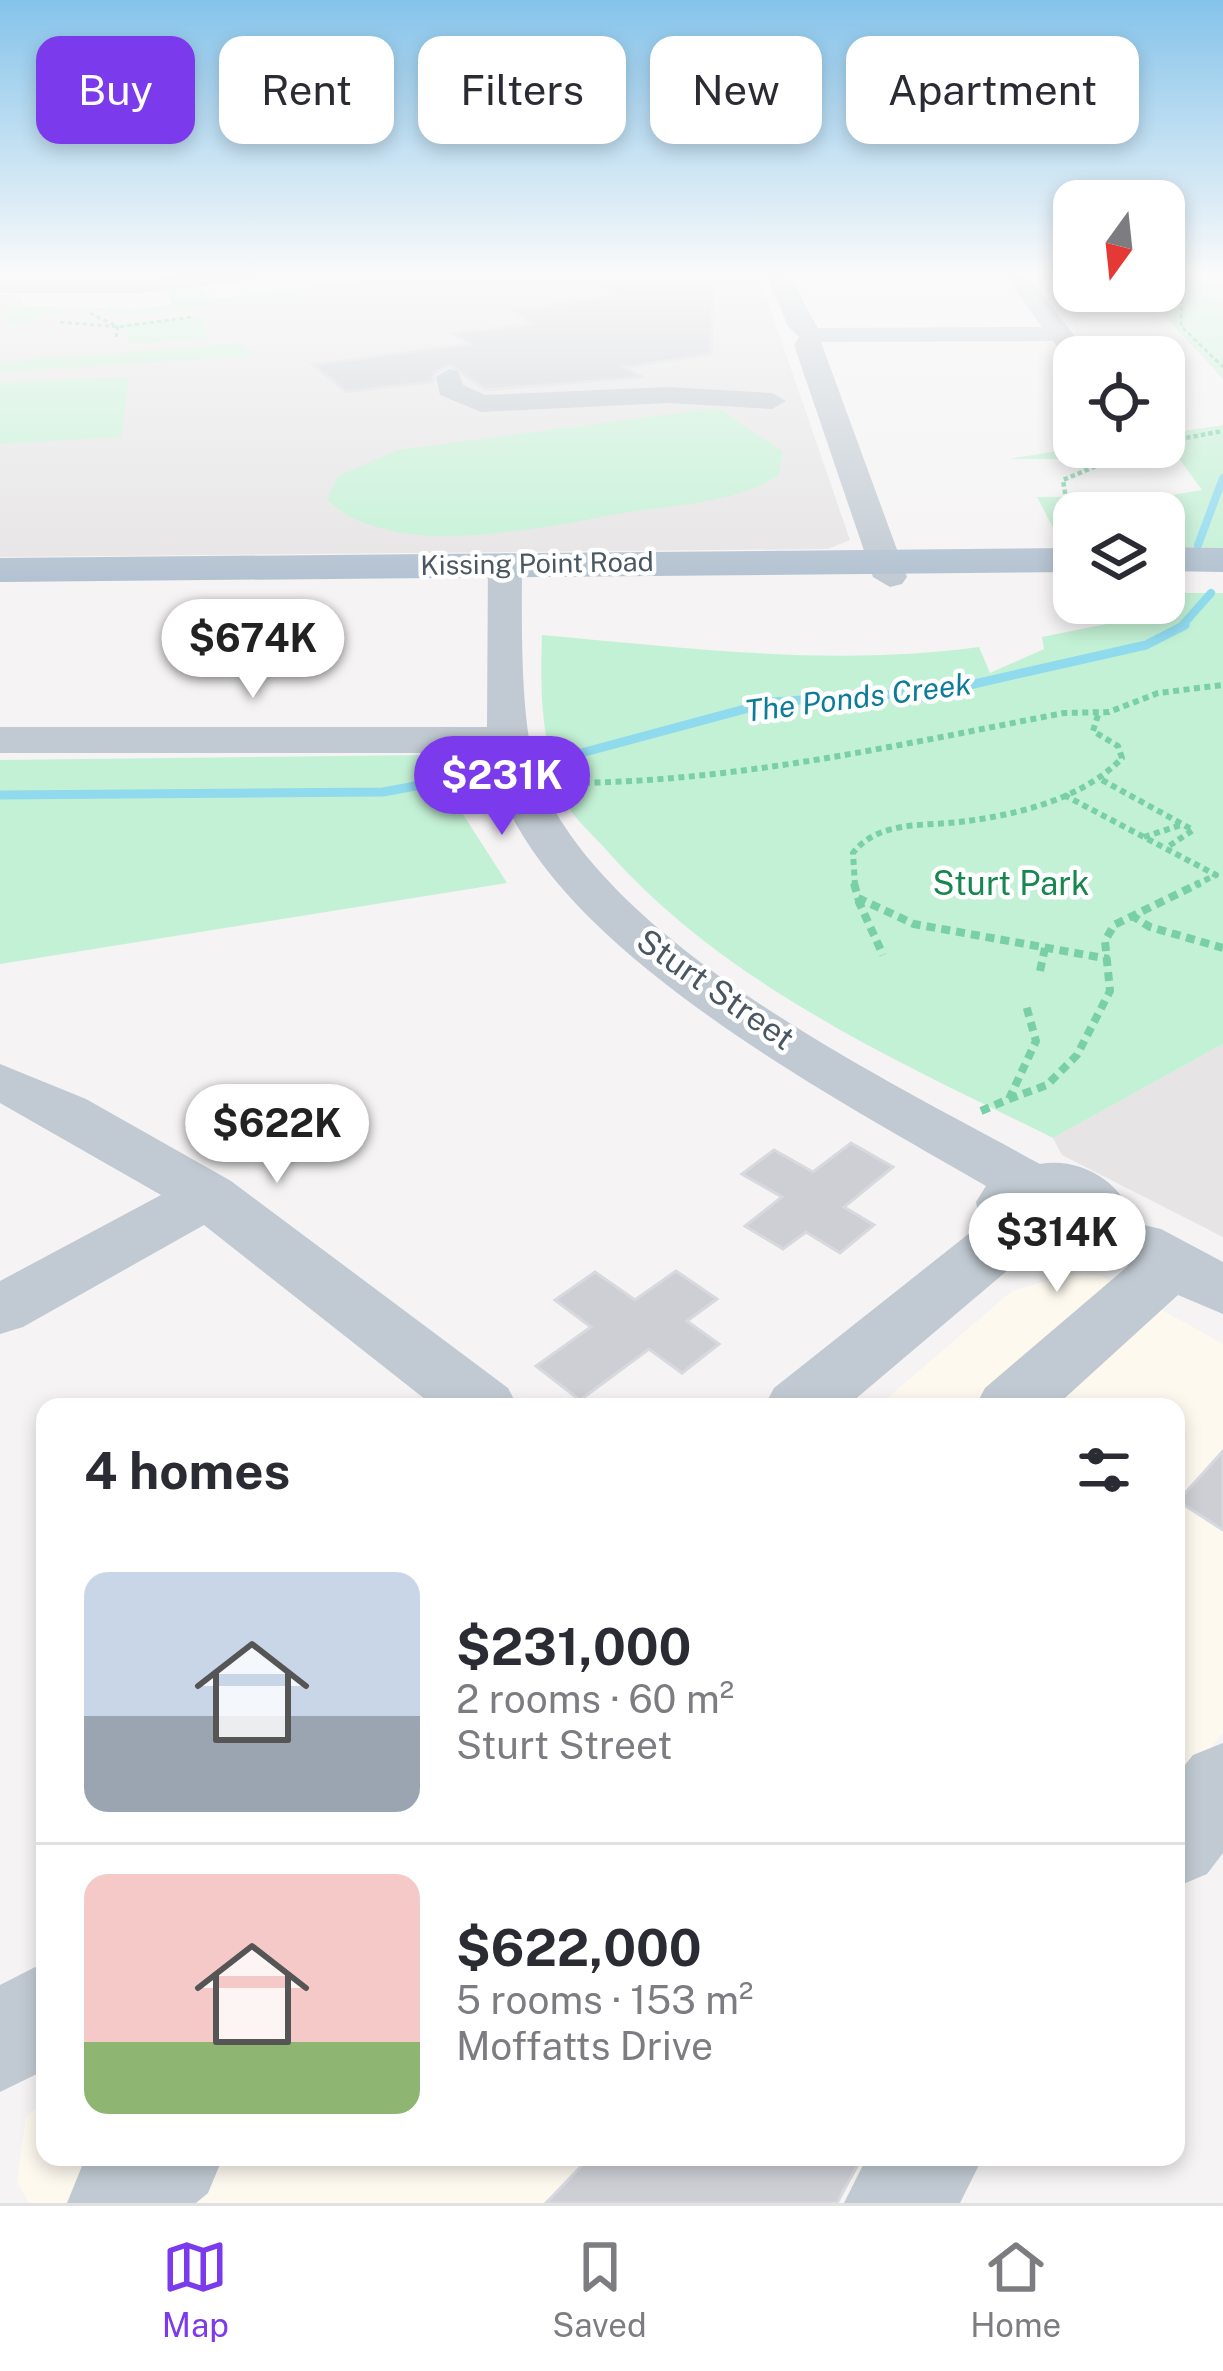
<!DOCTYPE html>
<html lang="en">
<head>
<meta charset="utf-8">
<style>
  :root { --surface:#fff; --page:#f7f7f7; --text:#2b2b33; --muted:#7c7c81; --line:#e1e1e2; --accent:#7c3aed }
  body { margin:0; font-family:"Public Sans",sans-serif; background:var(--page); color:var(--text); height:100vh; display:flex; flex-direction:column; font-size:45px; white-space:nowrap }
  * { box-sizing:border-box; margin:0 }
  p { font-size:39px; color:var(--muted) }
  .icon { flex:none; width:66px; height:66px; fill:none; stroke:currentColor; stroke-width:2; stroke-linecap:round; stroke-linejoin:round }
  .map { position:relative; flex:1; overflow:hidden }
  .panel { position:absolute; left:36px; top:1398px; width:1149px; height:768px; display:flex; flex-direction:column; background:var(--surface); border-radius:24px; box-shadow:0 6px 18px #0003 }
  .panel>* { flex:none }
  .hud { position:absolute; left:36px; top:36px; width:1152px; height:108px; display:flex; gap:24px }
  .needle { width:78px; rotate:195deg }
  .tools { position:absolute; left:1053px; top:180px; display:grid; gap:24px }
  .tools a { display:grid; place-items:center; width:132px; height:132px; border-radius:24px; background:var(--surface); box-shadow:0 6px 18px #0003; font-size:60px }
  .price { position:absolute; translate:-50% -102px; padding:0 27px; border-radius:42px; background:#fff; color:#222; font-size:39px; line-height:78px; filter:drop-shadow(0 3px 6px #0008) }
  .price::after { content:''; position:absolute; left:50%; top:72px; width:36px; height:27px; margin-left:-18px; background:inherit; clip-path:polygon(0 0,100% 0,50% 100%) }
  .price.active { background:var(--accent); color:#fff }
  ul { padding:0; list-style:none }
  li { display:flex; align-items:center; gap:36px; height:300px; padding:0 48px }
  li+li { border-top:3px solid var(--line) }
  li span { display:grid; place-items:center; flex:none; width:336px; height:240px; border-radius:24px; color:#555 }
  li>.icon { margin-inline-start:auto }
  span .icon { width:144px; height:144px; fill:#fffc; stroke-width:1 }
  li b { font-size:51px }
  h2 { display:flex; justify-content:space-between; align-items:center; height:144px; padding:0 48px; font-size:51px }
  .tag { padding:0 42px; border-radius:24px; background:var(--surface); box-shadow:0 6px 18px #0003; font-size:42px; line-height:108px }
  .tag.active { background:var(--accent); color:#fff }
  .tabs { display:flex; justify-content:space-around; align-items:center; height:168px; border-top:3px solid var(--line); background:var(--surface); font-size:33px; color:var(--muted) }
  .tabs a { display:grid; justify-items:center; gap:6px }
  .tabs .active { color:var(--accent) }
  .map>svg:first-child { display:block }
  .commercial { fill:#fdf9ef }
  .education { fill:#e6e4e5 }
  .green { fill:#c3f1d5 }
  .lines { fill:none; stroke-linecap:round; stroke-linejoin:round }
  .stream-far1 { stroke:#90daee; stroke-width:8 }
  .stream { stroke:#90daee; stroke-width:9 }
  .building { fill:#cdcfd5; stroke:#d7d9de; stroke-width:3 }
  .path-far3 { stroke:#7ad0a6; stroke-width:3; stroke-dasharray:4.5 3; stroke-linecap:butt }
  .path-far2 { stroke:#7ad0a6; stroke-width:4.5; stroke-dasharray:4.5 3; stroke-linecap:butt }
  .path-far1 { stroke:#7ad0a6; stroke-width:6; stroke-dasharray:6 4.5; stroke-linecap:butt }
  .path { stroke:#7ad0a6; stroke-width:8; stroke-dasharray:9 6; stroke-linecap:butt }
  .minor { fill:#c1cad2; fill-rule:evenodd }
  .major { fill:#b3c2d1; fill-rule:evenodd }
  .labels { text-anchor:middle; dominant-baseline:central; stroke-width:9; stroke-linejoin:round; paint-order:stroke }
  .far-street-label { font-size:27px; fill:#4a5661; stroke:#fff }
  .far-water-label { font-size:30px; font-style:italic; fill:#0c7c9b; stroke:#fff }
  .park-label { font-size:33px; fill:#17864f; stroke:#fff }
  .street-label { font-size:33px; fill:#4a5661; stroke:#fff }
</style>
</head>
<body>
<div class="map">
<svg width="1223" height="2203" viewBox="0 0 1223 2203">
  <rect width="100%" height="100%" fill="#f5f3f3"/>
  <!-- commercial -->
  <g class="commercial">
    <polygon points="1067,1275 1099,1275 1223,1344 1223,1733 1176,1790 1176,1407 877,1407 1012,1291"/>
    <polygon points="45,2101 45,2157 872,2157 834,2203 29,2203 17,2182 26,2117"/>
  </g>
  <!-- education -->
  <g class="education">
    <polygon points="426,273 758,273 850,540 828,549 0,557 0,295 20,294 23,306 138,309"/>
    <polygon points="1223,1044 1223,1237 1062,1155 1053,1138"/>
  </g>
  <!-- green -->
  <g class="green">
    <polygon points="1164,273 1223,273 1223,379 1142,291 1164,291"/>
    <polygon points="415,274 423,279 137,314 72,309 44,314 24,326 7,324 8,307 138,309 172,305 158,286 196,282 213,299"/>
    <polygon points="200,318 209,338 131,344 123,324"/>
    <polygon points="240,343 255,356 0,372 0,362"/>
    <polygon points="129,377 121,437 0,444 0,383"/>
    <path d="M718,408L783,452L779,475C736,503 679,504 629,512C546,526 396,564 327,500L338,476L398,450Z"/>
    <polygon points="1223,425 1223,548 1164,547 1164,513 1074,513 1074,547 1063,547 1037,497 1166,496 1202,490 1179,459 1009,459 1083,447 1164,447 1164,434"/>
    <path d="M1164,593H1223V1044L1053,1138C895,1060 728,986 609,853C595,836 571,817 563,797C541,743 540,692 542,635C688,648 832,667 979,647L990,673L1044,649L1042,637L1126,620L1117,603H1164Z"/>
    <polygon points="425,755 507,883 0,964 0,760"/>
  </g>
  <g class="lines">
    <!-- stream-far1 -->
    <g class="stream-far1">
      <polyline points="1198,545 1223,478"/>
      <polyline points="1180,628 1211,593"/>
    </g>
    <!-- stream -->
    <g class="stream">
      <polyline points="559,759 771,702 943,691 1146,645 1185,625"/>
      <polyline points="0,795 383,792 475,775"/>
    </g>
  </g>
  <!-- building -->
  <g class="building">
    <polygon points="592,281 713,281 711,354 624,367 642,377 486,390 450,365 434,373 433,382 346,392 313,365 471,344 453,334 531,324 514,310 619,296"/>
    <polygon points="851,1143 893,1167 844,1207 874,1225 840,1253 806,1232 783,1249 745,1226 782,1197 742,1174 774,1150 813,1172"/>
    <polygon points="676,1271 717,1299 687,1321 719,1344 682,1373 649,1349 580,1400 536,1366 591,1327 555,1300 595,1272 635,1300"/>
    <polygon points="1223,1451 1223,1530 1178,1501"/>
    <polygon points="590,2157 862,2157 837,2203 546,2203"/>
  </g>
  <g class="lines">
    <!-- path-far3 -->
    <g class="path-far3">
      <polyline points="1050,278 1074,278"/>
      <polyline points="1164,285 1182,299 1181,326 1223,367"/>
      <polyline points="90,313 118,327 116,337"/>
      <polyline points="60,322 118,327 192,317"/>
    </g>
    <!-- path-far2 -->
    <g class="path-far2">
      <polyline points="1164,442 1223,431"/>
      <polyline points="1071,531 1063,480 1141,447"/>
    </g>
    <!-- path-far1 -->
    <g class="path-far1">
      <polyline points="1102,780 1193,830 1166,848"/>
      <path d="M563,783C733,783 897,745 1064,713L1109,712L1158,693L1223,685"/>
      <polyline points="1064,795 1216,875 1193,886"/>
      <polyline points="1144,837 1181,825"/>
      <path d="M855,886L853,853C879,819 928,827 967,821C1020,814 1084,798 1122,758L1118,746L1093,731L1099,712"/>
    </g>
    <!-- path -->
    <g class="path">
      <polyline points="854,883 858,898 914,924 1109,959"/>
      <polyline points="858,900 883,955"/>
      <polyline points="1131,915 1150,927 1223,948"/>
      <polyline points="1040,971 1045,948"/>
      <polyline points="1009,1099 1047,1085 1077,1055 1110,991 1105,941 1114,925 1200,883"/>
      <polyline points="981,1111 1009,1099 1036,1041 1026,1005"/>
    </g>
    <!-- minor -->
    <g class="minor">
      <polygon points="192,273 263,273 252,280 140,293 0,293 0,279 140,279"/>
      <polygon points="766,273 788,273 818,328 1042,327 1003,273 1026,273 1090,356 1068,361 1053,341 821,342 907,577 902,584 890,587 873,577 794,345 799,337 788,326"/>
      <polygon points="449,369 458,371 463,385 485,395 668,387 772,393 786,401 772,409 668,403 481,412 440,395 436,377"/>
      <path d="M505,553L522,563C522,620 519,731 540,781C611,948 886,1079 1040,1164C1081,1157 1123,1182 1135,1223L1161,1229L1223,1262V1314L1178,1295L1055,1407H975L985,1388L1128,1266L1113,1254L1071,1269L1021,1259L846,1407H764L774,1388L981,1224L976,1202L986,1186C838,1099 521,936 490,753H0V727H487L488,563ZM1052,1202L1071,1215L1072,1221L1058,1225L1039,1213L1038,1205Z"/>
      <polygon points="0,1064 86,1099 231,1181 508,1388 518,1407 435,1407 204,1225 23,1327 0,1334 0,1281 161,1195 0,1103"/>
      <polygon points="1223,1743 1223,1853 1207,1874 1176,1887 1176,1776 1193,1755"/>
      <polygon points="45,1962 45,2070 0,2092 0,1985"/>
      <polygon points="94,2157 223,2157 208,2193 196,2203 67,2203 82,2166"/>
      <polygon points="867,2157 983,2157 960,2203 844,2203"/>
    </g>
    <!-- major -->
    <g class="major">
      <polygon points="1164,547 1223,548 1223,572 1164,571"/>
      <polygon points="1074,548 1074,572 0,582 0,558"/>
    </g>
  </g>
  <!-- sky -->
  <linearGradient id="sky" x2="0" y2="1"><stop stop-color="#85c3ea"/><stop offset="0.47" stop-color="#fafafa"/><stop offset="1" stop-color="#fafafa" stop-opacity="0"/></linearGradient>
  <rect width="1223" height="582" fill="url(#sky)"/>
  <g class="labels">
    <!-- far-street labels -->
    <g class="far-street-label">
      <text transform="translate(537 563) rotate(-1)">Kissing Point Road</text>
    </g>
    <!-- far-water labels -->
    <g class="far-water-label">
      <text transform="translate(858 697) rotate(-7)">The Ponds Creek</text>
    </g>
    <!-- park labels -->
    <g class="park-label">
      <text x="1011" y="883">Sturt Park</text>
    </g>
    <!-- street labels -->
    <g class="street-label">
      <text transform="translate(716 989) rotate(35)">Sturt Street</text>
    </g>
  </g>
</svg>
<div class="tools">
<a><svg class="needle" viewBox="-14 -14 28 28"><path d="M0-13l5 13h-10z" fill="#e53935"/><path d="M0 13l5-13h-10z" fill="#7c7c81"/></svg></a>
<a><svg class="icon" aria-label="locate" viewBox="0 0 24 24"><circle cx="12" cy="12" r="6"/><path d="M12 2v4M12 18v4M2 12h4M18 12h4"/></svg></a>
<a><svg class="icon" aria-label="layers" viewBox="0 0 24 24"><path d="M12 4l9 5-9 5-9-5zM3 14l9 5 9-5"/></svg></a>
</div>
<b class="price" style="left:253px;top:701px">$674K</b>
<b class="price active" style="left:502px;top:838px">$231K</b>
<b class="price" style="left:277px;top:1186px">$622K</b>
<b class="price" style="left:1057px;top:1295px">$314K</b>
<div class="hud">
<a class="tag active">Buy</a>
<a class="tag">Rent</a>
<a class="tag">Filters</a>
<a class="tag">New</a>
<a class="tag">Apartment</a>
</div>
<section class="panel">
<h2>4 homes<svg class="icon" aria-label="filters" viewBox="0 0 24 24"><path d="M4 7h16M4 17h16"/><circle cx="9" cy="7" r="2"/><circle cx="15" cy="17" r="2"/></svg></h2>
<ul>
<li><span style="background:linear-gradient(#c9d6e8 60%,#9aa5b1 0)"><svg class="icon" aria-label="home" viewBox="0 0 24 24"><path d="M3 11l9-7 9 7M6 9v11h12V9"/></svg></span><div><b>$231,000</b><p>2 rooms · 60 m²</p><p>Sturt Street</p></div></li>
<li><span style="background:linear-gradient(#f6c9c9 70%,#8fb573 0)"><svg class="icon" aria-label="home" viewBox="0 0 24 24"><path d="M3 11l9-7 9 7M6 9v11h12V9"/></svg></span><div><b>$622,000</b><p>5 rooms · 153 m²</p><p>Moffatts Drive</p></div></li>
</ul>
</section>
</div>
<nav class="tabs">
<a class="active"><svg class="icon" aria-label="map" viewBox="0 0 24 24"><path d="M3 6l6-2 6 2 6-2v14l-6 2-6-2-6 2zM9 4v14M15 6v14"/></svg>Map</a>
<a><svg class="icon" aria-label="saved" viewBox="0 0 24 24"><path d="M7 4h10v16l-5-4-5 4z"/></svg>Saved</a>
<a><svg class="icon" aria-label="home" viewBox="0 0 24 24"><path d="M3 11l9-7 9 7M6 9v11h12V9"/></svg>Home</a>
</nav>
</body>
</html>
